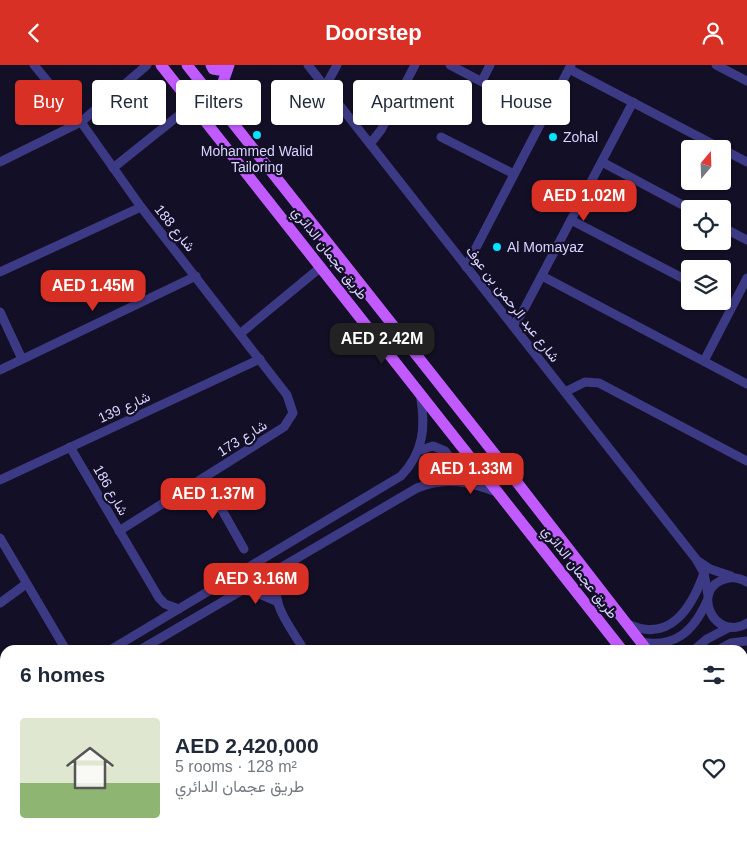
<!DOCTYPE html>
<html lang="en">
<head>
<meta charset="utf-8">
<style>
  :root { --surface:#fff; --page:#f6f6f7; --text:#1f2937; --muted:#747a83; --accent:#d93025 }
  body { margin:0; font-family:Arial,Vazirmatn,sans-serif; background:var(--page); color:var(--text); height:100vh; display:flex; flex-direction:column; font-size:19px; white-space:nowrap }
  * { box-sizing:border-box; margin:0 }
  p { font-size:16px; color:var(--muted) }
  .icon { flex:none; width:28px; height:28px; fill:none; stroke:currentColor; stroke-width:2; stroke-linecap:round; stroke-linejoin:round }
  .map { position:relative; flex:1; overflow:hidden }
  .panel { position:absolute; left:0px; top:580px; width:748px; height:196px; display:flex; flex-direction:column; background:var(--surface); border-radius:15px 15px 0 0; box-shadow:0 1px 4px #0004 }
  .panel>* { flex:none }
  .banner { position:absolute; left:15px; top:15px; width:718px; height:45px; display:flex; gap:10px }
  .needle { width:32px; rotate:19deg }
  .controls { position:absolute; left:681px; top:75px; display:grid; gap:10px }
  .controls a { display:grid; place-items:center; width:50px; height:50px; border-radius:5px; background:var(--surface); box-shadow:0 1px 4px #0004; font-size:25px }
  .price { position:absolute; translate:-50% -42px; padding:0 11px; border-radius:10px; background:var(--accent); color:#fff; font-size:16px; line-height:32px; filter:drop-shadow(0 1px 2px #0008) }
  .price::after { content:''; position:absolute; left:50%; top:30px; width:15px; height:11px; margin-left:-8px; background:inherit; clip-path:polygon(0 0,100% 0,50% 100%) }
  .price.selected { background:#222; color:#fff }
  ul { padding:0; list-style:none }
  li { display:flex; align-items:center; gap:15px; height:125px; padding:0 20px }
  li span { display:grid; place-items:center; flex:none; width:140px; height:100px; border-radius:5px; color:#555 }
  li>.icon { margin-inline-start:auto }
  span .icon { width:60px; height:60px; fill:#fffc; stroke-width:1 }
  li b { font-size:21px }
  h2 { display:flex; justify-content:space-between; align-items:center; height:60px; padding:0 20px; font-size:21px }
  .pill { padding:0 18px; border-radius:5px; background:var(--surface); box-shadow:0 1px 4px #0004; font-size:18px; line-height:45px }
  .pill.selected { background:var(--accent); color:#fff }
  header { display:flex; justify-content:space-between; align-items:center; height:65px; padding:0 20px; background:var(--accent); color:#fff; font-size:22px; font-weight:800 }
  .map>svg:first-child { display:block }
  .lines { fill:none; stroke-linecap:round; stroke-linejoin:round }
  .minor { stroke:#3d3a85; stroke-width:9 }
  .major { stroke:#c25bff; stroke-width:11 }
  .poi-dot { fill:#00e5ff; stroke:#130f26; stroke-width:2 }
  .labels { text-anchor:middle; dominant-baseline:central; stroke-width:4.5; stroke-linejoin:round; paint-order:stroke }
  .poi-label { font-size:14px; fill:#d9d4ff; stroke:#130f26; text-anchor:start }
  .street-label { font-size:14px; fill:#d9d4ff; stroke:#130f26 }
</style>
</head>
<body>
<header><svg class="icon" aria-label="back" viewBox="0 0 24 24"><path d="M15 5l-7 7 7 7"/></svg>Doorstep<svg class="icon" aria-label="person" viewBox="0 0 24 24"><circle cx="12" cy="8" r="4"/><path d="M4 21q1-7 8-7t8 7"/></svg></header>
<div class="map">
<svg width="747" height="776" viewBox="0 0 747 776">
  <rect width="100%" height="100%" fill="#130f26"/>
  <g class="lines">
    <!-- minor -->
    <g class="minor">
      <polyline points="34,0 81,57 141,142 287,330 293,348 284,362 119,466"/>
      <polyline points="308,0 696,494 704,508 708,530"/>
      <polyline points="450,0 545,50"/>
      <polyline points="716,0 747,16"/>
      <polyline points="569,4 722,84"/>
      <polyline points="482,16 490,0"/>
      <polyline points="325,22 337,0"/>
      <polyline points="441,72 514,109"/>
      <polyline points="370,79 381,65 415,0"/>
      <polyline points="722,84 747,97"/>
      <polyline points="0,97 81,57 147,0"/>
      <polyline points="602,97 690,144"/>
      <polyline points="113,103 193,39"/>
      <polyline points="571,155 690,217"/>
      <polyline points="722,162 747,175"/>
      <polyline points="466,202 571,0"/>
      <polyline points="0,207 141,142"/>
      <polyline points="542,211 747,319"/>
      <polyline points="722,233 733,239"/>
      <polyline points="0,247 22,294"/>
      <polyline points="513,261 522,248 633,37"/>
      <polyline points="241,268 321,202"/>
      <polyline points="704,296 747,213"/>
      <polyline points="0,305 196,211"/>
      <polyline points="565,327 585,317 599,318 747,396"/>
      <polyline points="70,382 159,533 165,539 179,544"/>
      <path d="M418,386L433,381L445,386C454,396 452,405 446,415"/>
      <polyline points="204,413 244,484"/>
      <polyline points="0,415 260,294"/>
      <polyline points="0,473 66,585"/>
      <polyline points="698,496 710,504 731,511"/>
      <path d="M280,504C268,539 287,556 304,585"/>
      <path d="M747,517C740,513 733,511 725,514C690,524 714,578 747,558"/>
      <polyline points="243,525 257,528 276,536"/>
      <polyline points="0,538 26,519"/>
      <path d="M628,559C670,579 692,542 704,508"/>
      <path d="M640,577C675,583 693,567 707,536"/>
      <path d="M110,585L401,411C424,387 426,361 420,329"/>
      <path d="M140,585L417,423C447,411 470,417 499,428"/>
      <polyline points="694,585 707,574 730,562"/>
      <polyline points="718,585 731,578 747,576"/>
      <polyline points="0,652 5,649"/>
      <polyline points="0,669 5,666"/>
      <polyline points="413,771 416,776"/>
      <polyline points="361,776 369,771"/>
      <polyline points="703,776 710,771"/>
    </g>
    <!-- major -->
    <g class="major">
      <polyline points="161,0 622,585"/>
      <polyline points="187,0 509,407 647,585"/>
      <polyline points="211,0 213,4 219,5 225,0"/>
      <polyline points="223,45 222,20 229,0"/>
      <polyline points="742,704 747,710"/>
      <polyline points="742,724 747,730"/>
      <polyline points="742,738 747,743"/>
    </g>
  </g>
  <!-- markers -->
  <g class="poi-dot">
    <circle cx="257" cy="70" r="5"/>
    <circle cx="553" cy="72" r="5"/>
    <circle cx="497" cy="182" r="5"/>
  </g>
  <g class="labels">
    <!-- poi labels -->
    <g class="poi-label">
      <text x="563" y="72">Zohal</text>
      <text x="257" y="86" text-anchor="middle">Mohammed Walid<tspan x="257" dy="16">Tailoring</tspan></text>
      <text x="507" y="182">Al Momayaz</text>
    </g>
    <!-- street labels -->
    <g class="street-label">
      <text transform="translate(175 163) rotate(51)">شارع 188</text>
      <text transform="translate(330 188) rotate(52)">طريق عجمان الدائري</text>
      <text transform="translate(513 239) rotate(52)">شارع عبد الرحمن بن عوف</text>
      <text transform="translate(124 342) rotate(-25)">شارع 139</text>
      <text transform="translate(242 373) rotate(-32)">شارع 173</text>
      <text transform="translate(111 425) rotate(60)">شارع 186</text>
      <text transform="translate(580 507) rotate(52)">طريق عجمان الدائري</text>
    </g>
  </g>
</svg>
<div class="controls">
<a><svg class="needle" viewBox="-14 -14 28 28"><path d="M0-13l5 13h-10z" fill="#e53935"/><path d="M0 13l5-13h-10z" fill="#747a83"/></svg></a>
<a><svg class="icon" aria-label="locate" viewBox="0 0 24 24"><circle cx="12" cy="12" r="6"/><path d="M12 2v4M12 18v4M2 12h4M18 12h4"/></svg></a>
<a><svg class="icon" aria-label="layers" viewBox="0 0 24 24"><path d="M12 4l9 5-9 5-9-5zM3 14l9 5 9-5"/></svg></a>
</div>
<b class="price" style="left:584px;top:157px">AED 1.02M</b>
<b class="price" style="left:93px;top:247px">AED 1.45M</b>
<b class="price selected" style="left:382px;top:300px">AED 2.42M</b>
<b class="price" style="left:471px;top:430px">AED 1.33M</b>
<b class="price" style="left:213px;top:455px">AED 1.37M</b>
<b class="price" style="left:256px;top:540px">AED 3.16M</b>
<div class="banner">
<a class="pill selected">Buy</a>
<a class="pill">Rent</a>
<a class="pill">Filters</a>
<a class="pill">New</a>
<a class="pill">Apartment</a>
<a class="pill">House</a>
</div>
<section class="panel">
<h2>6 homes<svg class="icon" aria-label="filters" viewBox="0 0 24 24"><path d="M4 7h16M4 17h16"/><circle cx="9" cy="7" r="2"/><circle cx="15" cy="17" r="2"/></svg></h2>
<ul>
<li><span style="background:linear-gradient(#dfe7d0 65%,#8fb573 0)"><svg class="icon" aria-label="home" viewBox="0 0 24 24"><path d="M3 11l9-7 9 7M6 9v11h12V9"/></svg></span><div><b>AED 2,420,000</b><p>5 rooms · 128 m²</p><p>طريق عجمان الدائري</p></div><svg class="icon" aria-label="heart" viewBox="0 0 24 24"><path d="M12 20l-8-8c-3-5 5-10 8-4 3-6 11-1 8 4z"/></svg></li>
</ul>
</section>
</div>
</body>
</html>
